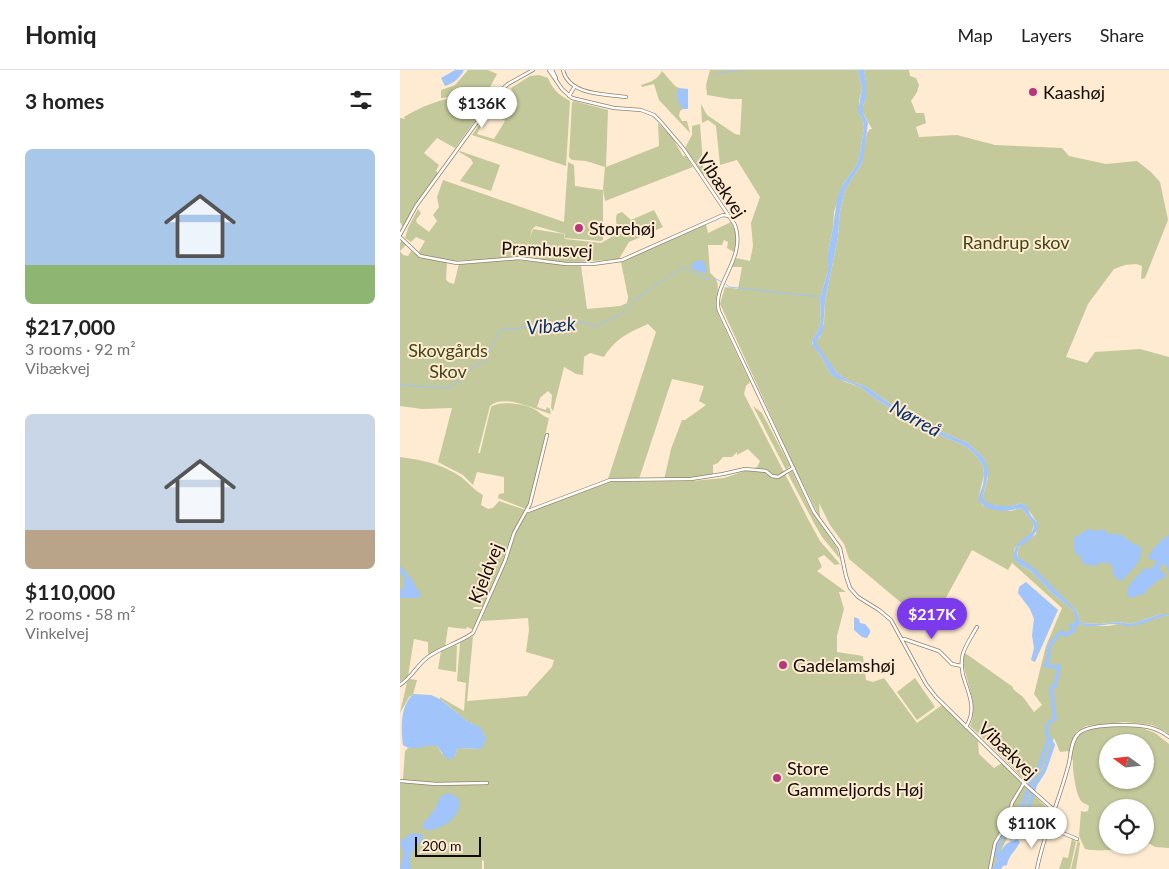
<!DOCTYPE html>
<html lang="en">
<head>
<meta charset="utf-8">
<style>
  :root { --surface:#fff; --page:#f2f2f2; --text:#222; --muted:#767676; --line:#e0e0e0; --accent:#7c3aed }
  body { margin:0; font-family:Lato,sans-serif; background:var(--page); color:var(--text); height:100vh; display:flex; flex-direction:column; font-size:19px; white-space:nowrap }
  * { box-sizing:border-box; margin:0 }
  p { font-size:16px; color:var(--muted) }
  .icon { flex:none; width:28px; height:28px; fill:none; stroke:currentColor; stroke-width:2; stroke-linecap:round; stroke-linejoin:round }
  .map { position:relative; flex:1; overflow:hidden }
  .sheet { display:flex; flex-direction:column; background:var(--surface); width:400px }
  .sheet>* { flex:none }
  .needle { width:32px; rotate:285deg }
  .tools { position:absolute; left:699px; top:664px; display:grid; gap:10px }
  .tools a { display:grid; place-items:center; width:55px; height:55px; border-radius:50%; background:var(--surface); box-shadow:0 1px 4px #0004; font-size:25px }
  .scale { position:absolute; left:15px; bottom:12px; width:66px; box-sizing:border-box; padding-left:5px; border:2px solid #130c05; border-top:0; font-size:14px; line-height:18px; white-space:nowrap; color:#130c05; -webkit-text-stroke:4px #ffebd1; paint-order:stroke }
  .price { position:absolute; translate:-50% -42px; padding:0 11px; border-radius:18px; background:#fff; color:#222; font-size:16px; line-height:32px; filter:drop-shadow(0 1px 2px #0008) }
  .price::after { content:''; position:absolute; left:50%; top:30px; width:15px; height:11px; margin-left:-8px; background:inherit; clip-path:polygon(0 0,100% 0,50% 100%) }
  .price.on { background:var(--accent); color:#fff }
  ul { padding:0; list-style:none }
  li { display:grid; align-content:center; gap:10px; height:265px; padding:0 25px }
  li span { display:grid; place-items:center; height:155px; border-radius:8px; color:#555 }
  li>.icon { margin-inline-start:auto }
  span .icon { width:90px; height:90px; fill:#fffc; stroke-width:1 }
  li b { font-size:21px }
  h2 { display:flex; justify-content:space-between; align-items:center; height:60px; padding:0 25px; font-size:21px }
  header { display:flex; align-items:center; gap:30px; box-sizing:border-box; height:70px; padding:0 25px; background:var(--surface); border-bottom:1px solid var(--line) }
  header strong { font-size:24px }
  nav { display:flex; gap:28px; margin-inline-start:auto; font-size:18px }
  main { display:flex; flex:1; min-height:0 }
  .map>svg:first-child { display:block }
  .green { fill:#c3c99a; fill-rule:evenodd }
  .water { fill:#a1c4fa }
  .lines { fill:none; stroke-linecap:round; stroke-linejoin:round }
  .stream { stroke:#a1c4fa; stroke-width:1 }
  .river { stroke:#a1c4fa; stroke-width:4 }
  .minor-casing { stroke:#93816a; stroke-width:4 }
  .minor { stroke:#fff; stroke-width:2.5 }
  .poi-dot { fill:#b8347b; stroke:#ffebd1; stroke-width:2 }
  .labels { text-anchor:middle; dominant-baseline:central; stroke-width:4; stroke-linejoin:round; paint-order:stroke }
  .poi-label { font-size:18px; fill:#130c05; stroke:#ffebd1; text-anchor:start }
  .street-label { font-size:18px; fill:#130c05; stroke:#ffebd1 }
  .park-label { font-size:18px; fill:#424615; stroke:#ffebd1 }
  .water-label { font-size:19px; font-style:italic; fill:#06316e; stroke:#ffebd1 }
</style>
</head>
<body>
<header>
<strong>Homiq</strong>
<nav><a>Map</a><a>Layers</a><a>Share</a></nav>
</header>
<main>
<section class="sheet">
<h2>3 homes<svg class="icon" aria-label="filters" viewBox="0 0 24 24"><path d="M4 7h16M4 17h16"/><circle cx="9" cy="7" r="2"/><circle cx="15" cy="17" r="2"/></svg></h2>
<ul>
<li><span style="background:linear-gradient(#a9c7e8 75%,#8fb573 0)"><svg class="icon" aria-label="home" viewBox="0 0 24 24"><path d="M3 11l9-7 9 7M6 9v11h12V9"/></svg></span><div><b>$217,000</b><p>3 rooms · 92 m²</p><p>Vibækvej</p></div></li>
<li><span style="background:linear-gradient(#c9d6e8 75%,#b9a48a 0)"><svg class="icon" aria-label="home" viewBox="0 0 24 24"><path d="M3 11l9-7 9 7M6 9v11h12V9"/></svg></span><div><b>$110,000</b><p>2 rooms · 58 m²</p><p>Vinkelvej</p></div></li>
</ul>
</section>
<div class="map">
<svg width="769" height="799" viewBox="0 0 769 799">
  <rect width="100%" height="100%" fill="#ffebd1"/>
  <!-- green -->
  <g class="green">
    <path d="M68,0H88L97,4L89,19L72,24L99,18L55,78L37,68L24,83L39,95L36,101L38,103L15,136L3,157L0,152V48L5,49L4,47C22,36 39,30 59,26L41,28V20L55,15Z"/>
    <path d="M310,0H458L462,18L459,32L460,46L463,51L464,57L460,84L456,96L442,116L434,142L433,158L428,182V200L420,229L421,251L418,261L412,270V274L419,283L431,304L445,312L460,317L477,330L521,357L563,375L573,382L583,395L584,405L579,426L582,435L611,441L621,438L623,440L634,454C632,468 621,468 614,480L621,496L630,500L652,523L674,541L680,555L708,556L718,554L731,556L761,546L769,545V664L765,661L752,655L725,652L686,656L676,662L669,686L668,681L660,682L654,668L635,720C613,699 593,677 570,656C580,633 564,611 563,588L565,583L613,617V619L623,627L634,642L642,635L634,624L646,576L662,538L612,493L608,500L572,480L530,557L449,489L444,474L430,455L419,433L420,448L396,400L320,234L325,217L338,219L342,197H332L336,188L350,191L353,176L351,153L360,127L337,90L320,95L316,56L308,50L302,53L301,34L307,45L335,64L340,65L342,29H331L307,25L306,15Z"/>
    <path d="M464,0H509L510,6L516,8L519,15L517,22L511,31L516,43H524L526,53L516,57L519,67L557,65L595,75L662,78L669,86L706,94L737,91L751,102L760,112L768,150L745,208L741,209L742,196L736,194L725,195L714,199L688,234L666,287L687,293L695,282L740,279L769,287V544H761L731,554L718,552L700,554L680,553L677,541L618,487C615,474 628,472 636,464L637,452C631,445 629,438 621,433L612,436H598L588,434L584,432L583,426L588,408L584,388L568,373L528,356L486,331L467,317L447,310L437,303L415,273L420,267L424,253L425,232L438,167L440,141L445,120L461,95L467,63L470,59H472L463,43V36L466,29V11Z"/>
    <path d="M262,1L275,16L279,18C276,24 279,33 283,39L280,41L279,46L282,51H287L290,63L259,30L254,14L242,17L241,15C251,12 257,10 262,1Z"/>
    <path d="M139,5L148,8C153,20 159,25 170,31L166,96L72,65L82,51L83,53L77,64L94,69L105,51L97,46L107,43L111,38L117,37L118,34L111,18L130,6Z"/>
    <polygon points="174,31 208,40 206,97 259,76 258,53 272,67 283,86 286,86 293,97 205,131 203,119 205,97 186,91 172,90 169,87 172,32"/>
    <polygon points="300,54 304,106 285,78 292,65 292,56"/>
    <polygon points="60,81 100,95 91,121 60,111 73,93 71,89 59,82"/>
    <polygon points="168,92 174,95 175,116 203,120 203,170 201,171 165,168 165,164 136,156 132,159 130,167 133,159 164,164 165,169 201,173 217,164 216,148 217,144 222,142 231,150 254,140 263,157 229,172 219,189 166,193 127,187 52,191 22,186 18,183 25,171 16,167 11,172 5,168 8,158 18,139 21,143 16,150 17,153 29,162 37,151 33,145 39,137 37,127 43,110 164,152"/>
    <path d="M331,152L337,166L334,182L327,178L328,172L324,170L322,175H308L310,203C322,212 317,220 316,232C315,236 317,240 318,244L350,312L346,316L344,324L409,451L420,471L440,494L435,495L424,485L418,488L422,497L417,501L446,522H439L444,539L437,566V582L463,586L466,610L473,612L484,608L517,653L542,635L578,671L579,684L594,698L602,693L650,741L649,750H616L592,799H84V791L82,790V799H0V713L3,709L5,681L8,678L32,674L37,676L42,684L55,686L58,678L80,679L85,673C87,658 75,657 66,650C57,644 49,635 40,629V627L64,641L66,613L57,611L60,573L73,566L67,631L127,626L129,622L152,597L154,590L126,582L129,560L128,548L81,551L86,537H74L73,539H83L74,560L67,557L66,559L48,557L45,577L28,585V572L14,569L8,606L0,612V387C23,390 42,394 61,407C69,413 74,420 83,425L81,435L88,439L93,438L99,431L129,441L207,412L292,411L324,408L357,397L360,391L348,379L337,385V382L332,387H323L318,393L313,395V404L290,409L264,410L271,379L282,350H285L306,335L299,331L304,316L272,309L239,409H208L256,262L248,254C228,263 216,268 204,287L190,283L184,287L183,305L176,304L164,297L153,341L151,338L152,325L148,321L140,328L137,337L146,340L147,337L150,339L151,344C135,340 104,323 90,336L78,383H80L91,337C100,330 126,334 136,340C140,343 144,347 149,348L131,430L126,439L98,428L99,424L104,423V407L77,402L73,415L63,405L38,392L52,338L22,339L0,336V173L2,170L6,175L0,181L3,185L8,186L11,181L20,187L47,192L46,209L48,212L54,214L59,194L116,190L181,196L187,239L220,236L227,233L228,227L221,192L224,190L306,154L308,163Z"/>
    <polygon points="353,336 362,343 390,396 386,400"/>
    <polygon points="392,401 411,441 437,478 440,489 422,467 414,453 388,404"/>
    <polygon points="55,575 57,576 56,602 38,599 41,581"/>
    <polygon points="515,608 535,637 517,650 497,622"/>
    <polygon points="10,609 17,610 13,625 9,627 0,643 7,612"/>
    <path d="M734,655L755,663L769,674V778L755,777L745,771V738H708V775H733C716,780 702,782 685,779L679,766L681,741L685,742L688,741L689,736C687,734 684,734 682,732C676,727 672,698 673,690L671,688C672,681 673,672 677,666C686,655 720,657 734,655ZM708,672H745V710H708Z"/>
    <polygon points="672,768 676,772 670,799 659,799 663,787 668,788"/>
    <polygon points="678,770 680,773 676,799 671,799"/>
  </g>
  <!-- water -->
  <g class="water">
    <path d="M55,0H64C60,8 53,14 45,16L41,8Z"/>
    <path d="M458,0H464L466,11V29L463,36V43L468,53L464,84L461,95L445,120L440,141L438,167L425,232L423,261L416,273L437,303L447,310L467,317L486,331L528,356L568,373L584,388L589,402L583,426L585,432L598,436H612L621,433L627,437L631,446L637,452L638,458L632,468L619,477L617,483L618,487L635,499L677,541L680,553L700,554L718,552L731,554L761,544H769V545C756,547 744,555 731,556C726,557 720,554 715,554C704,554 687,559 676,553L674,541L652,523L630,500L621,496L614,489C611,468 639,466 633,453C630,448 626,444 623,440L621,438C607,442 589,443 579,431V426L583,415L584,405L583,395L573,382L563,375L521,357L477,330L460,317L436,308L431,304L419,283L413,277L412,270L418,261L421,251L420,229L428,200V182L433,158L437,129L442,116L456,96L460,84L464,57L463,51L458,42L462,18Z"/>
    <path d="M279,18L288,19V39H283C278,33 275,26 279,18Z"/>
    <path d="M301,190C307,194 307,198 306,204L292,199L291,196L294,192Z"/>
    <path d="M688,459L698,461L705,459L706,463L722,465L732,473L741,477C743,491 732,500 723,510L720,511L713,505V499L710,493H698L697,496L683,494L680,486L675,483L674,480V468Z"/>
    <path d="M769,465V503L767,497L764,494L761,495L760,500L766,504L764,509H760L746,521L745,524L738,525L733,528L727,526C726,514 738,506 745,498L751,499L757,491L748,489C750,480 761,470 769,465Z"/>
    <polygon points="0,495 13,511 17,520 20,521 21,524 19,528 0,528 0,519 4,519 4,506 0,504"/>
    <polygon points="626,512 658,540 635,592 631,590 634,578 632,565 634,549 630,539 618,523 619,517"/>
    <polygon points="454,547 459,549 460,553 465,554 470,560 470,563 467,568 462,567 454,560"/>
    <path d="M14,624L31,625L40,629L67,651L81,658L86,668L85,673L81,679L58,678L55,686L49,690L45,687L37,676C25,673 14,683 3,675C1,658 0,634 14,624Z"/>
    <path d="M49,723L58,728C66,746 37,764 23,759V754L35,739L41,726Z"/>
    <path d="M11,763L22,764L23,768C14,781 8,781 11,799H0L4,784L0,772Z"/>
    <path d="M617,769L620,772C616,781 609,784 607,795L603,796L601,799H592L597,789L596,787L606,774Z"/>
  </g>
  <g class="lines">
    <!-- stream -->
    <g class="stream">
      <polyline points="316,4 339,0"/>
      <polyline points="314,208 322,212"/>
      <polyline points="326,214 329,217 421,227"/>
      <polyline points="0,315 48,318 62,309 72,297 86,290 86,287 100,260 184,252 192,256 197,256 217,246 226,239 234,230 283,197 305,209 310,209"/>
      <polyline points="618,742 624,743 620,747 618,757 622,759"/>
      <polyline points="596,779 599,779 607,764 612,772"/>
    </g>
    <!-- river -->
    <g class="river">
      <polyline points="650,652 655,649 651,618 655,616 659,598 658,596 653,597 645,595 648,590 649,576 661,562 666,565 674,560 671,555 676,555 678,552"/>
      <polyline points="612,753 624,732 631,712 639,698 649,668 647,663 647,655"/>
      <polyline points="622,761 635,715 644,701 653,675 649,668"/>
      <polyline points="599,788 596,783 598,772 610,754"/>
    </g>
    <!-- minor casing -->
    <g class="minor-casing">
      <g id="minor">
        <path d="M149,0L162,19L172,28L214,38L241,40L254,45L260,51L283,78L335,155C347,189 311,215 319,241L414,442L440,478L446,506L450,518L458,527L479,540L491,550L526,614L536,627L627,716L654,740"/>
        <polyline points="152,0 156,8"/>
        <path d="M163,0C169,26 206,24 226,27"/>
        <polyline points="169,26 175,16"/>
        <polyline points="0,165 16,136 99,22 108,14 133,0"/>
        <polyline points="0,167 20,186 57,193 119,188 166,194 193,194 222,190 323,145 329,146"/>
        <polyline points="128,441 210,410 291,409 323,404 345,399 366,401 372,406 378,407 393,398"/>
        <polyline points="502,570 504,569 539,581 552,594 562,596"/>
        <path d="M0,615C12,607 17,595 28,587C42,577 59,573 73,563L105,491L114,463L130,434L147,365"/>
        <path d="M566,657C582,631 558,613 562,588C563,578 572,566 577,557"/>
        <polyline points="0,711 36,714 87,713"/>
        <polyline points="648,757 677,769"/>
        <polyline points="590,799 595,773 608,751 612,733 624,713"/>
        <path d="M637,799C644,763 660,729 669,693C671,684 671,671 678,664C688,653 734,654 748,657C756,659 763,662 769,667"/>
      </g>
    </g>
    <!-- minor -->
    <use href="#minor" class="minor"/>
  </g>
  <!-- markers -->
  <g class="poi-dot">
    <circle cx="633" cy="22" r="5"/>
    <circle cx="179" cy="158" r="5"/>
    <circle cx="383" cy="595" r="5"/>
    <circle cx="377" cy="708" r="5"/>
  </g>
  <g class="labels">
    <!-- poi labels -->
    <g class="poi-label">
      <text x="643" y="22">Kaashøj</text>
      <text x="189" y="158">Storehøj</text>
      <text x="393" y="595">Gadelamshøj</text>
      <text x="387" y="698">Store<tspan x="387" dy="21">Gammeljords Høj</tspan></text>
    </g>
    <!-- street labels -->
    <g class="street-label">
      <text transform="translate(322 115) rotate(57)">Vibækvej</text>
      <text transform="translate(147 179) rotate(2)">Pramhusvej</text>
      <text transform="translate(85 503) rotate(-68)">Kjeldvej</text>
      <text transform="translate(608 680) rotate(44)">Vibækvej</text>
    </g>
    <!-- park labels -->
    <g class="park-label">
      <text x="616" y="172">Randrup skov</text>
      <text x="48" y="280">Skovgårds<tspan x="48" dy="21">Skov</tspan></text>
    </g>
    <!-- water labels -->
    <g class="water-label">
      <text transform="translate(151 255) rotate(-5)">Vibæk</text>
      <text transform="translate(516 348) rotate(29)">Nørreå</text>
    </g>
  </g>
</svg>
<div class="tools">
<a><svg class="needle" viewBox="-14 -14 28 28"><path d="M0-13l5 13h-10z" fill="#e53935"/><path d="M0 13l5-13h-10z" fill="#767676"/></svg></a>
<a><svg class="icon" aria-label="locate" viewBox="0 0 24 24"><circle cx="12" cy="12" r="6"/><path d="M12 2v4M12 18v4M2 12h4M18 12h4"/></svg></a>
</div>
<div class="scale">200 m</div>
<b class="price" style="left:82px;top:59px">$136K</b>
<b class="price on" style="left:532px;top:570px">$217K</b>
<b class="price" style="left:632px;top:779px">$110K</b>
</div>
</main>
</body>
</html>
